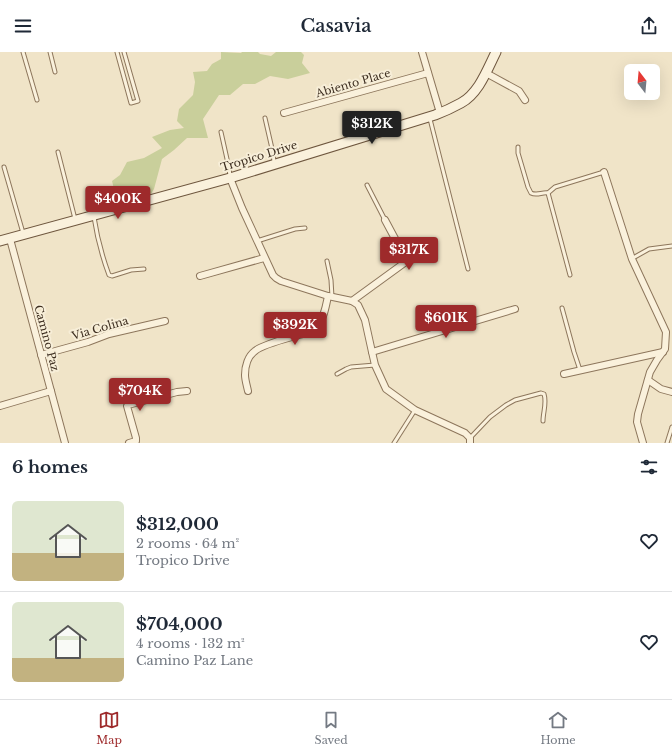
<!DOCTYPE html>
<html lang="en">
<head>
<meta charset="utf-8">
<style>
  :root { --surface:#fff; --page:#f2f2f3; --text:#1f2937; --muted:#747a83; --line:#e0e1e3; --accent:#9e2a2b }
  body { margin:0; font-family:"Libre Baskerville",serif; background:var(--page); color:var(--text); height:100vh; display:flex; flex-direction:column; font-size:15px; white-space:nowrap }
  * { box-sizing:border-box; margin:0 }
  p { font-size:13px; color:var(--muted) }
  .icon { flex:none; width:22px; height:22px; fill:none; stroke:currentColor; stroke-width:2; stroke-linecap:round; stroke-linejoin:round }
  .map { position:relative; height:391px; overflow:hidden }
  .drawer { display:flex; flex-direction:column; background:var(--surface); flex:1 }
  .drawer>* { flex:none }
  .needle { width:26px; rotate:344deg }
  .fabs { position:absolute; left:624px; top:12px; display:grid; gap:8px }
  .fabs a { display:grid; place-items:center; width:36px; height:36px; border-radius:6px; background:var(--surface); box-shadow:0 4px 16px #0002; font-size:20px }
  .price { position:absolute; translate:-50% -34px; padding:0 9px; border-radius:4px; background:var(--accent); color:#fff; font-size:13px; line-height:26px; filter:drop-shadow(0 1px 2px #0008) }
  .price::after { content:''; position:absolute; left:50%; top:24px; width:12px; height:9px; margin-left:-6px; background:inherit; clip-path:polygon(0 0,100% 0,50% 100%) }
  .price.active { background:#222; color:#fff }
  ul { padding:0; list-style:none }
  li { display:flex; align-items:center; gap:12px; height:100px; padding:0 12px }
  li+li { border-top:1px solid var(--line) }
  li span { display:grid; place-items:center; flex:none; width:112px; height:80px; border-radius:6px; color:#555 }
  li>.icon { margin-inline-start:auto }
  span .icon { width:48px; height:48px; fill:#fffc; stroke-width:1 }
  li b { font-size:17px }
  h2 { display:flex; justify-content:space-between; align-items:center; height:48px; padding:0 12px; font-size:17px }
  header { display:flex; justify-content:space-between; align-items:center; height:52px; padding:0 12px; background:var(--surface); font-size:18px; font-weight:600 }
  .dock { display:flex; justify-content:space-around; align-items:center; height:56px; border-top:1px solid var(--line); background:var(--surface); font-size:11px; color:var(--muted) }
  .dock a { display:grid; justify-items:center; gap:2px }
  .dock .active { color:var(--accent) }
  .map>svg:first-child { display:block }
  .green { fill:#c9cf9b }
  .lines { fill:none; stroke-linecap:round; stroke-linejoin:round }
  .lane-casing { stroke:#8d765c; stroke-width:5 }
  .street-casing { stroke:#8d765c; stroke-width:8 }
  .secondary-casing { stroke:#6f573f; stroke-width:11 }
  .lane { stroke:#faf1dc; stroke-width:3 }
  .street { stroke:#faf1dc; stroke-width:6 }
  .secondary { stroke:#faf1dc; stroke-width:9 }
  .labels { text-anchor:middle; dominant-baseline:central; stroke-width:4; stroke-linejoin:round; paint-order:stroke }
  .street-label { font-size:11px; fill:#3d2e20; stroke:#f7eed8 }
</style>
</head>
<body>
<header><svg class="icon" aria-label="menu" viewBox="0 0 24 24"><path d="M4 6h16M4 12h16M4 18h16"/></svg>Casavia<svg class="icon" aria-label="share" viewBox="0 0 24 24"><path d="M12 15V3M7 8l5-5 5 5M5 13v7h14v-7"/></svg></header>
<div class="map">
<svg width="672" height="391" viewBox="0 0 672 391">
  <rect width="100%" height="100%" fill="#f0e4c8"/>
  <!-- green -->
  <polygon class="green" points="221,0 241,1 242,0 258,0 260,2 271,4 276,0 301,0 304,3 302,11 310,21 288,27 270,24 255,32 243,32 230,43 219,43 203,67 208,86 187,86 174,98 162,107 154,137 151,142 113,151 110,144 114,137 112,129 120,123 127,110 144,106 162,96 152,85 170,78 184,76 177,69 179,57 193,43 195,30 193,20 207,19 212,12 221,7"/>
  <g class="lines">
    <!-- lane casing -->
    <g class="lane-casing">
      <g id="lane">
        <polyline points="23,0 37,48"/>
        <polyline points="50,0 55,20"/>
        <polyline points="117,0 131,51 138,49 124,0"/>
        <polyline points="265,66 273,101 274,110"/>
        <polyline points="430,67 468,217"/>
        <polyline points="221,80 229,116 230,124"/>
        <path d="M518,95V101L528,135L531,141C537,144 542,140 548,141"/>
        <polyline points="58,100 75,167"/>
        <polyline points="4,115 23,181"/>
        <polyline points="367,133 385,168"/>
        <path d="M94,165C97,185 102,204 109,223L112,224L131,218L144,217"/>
        <polyline points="257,189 295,177 305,176"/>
        <polyline points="633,206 649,197 672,194"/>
        <polyline points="327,209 331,228 332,245"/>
        <polyline points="570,223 548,141 555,135 604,120"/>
        <polyline points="562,256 574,300 580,318"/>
        <polyline points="337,322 346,317 351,315 375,313"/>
        <path d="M470,386L490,365L506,353L515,348L541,341L544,342C547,351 543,360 543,369"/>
        <polyline points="394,391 415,358"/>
        <polyline points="667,391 672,375"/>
      </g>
    </g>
    <!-- street casing -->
    <g class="street-casing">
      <g id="street">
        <polyline points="422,0 440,61"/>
        <polyline points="486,21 519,39 525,48"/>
        <polyline points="284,61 428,21"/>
        <polyline points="604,120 632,207 666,280 665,297 657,308 650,320 638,362 637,370 643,391"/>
        <polyline points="230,126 242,156 273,223 276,226 281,229 328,244 352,249 358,253 365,268 372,300 375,313 386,337 415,358 465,381 470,386 470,391"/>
        <polyline points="10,187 65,391"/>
        <polyline points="200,224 264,206"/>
        <polyline points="352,249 407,209 385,168"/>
        <polyline points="372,300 515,257"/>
        <polyline points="41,303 88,290 109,282 165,269"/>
        <polyline points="564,322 663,300"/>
        <polyline points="648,328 661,337 672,340"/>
        <path d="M248,339C247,334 245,328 245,323C245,314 248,304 255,299C263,292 289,286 299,283C306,281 313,279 318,273C324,266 326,254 328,244"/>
        <polyline points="0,354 51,339"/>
        <polyline points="129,391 136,389 136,386 127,354 128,353 177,340 187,339"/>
      </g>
    </g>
    <!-- secondary casing -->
    <g class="secondary-casing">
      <path id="secondary" d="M0,189L230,126L435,63C443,60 452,56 461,51C479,41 487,18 496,0"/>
    </g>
    <!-- lane -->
    <use href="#lane" class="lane"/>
    <!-- street -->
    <use href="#street" class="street"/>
    <!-- secondary -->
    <use href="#secondary" class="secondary"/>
  </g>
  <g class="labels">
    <!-- street labels -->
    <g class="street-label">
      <text transform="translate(353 31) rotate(-16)">Abiento Place</text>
      <text transform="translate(259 104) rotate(-17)">Tropico Drive</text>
      <text transform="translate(100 276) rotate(-16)">Via Colina</text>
      <text transform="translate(47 286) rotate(75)">Camino Paz</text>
    </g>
  </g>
</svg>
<div class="fabs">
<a><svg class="needle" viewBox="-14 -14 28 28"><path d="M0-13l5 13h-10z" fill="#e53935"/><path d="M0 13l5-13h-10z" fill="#747a83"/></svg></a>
</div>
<b class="price active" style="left:372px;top:93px">$312K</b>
<b class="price" style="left:118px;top:168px">$400K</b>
<b class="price" style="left:409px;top:219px">$317K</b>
<b class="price" style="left:446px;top:287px">$601K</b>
<b class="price" style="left:295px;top:294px">$392K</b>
<b class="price" style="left:140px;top:360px">$704K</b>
</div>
<section class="drawer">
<h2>6 homes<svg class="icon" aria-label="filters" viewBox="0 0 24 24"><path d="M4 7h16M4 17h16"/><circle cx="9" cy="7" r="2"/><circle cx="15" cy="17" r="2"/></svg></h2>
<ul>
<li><span style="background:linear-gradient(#dfe7d0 65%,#c2b280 0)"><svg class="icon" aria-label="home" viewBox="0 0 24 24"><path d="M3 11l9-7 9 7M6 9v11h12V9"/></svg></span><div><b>$312,000</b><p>2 rooms · 64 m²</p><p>Tropico Drive</p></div><svg class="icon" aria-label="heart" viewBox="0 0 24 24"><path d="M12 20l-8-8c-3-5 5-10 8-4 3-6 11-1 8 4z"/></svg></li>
<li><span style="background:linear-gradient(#dfe7d0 70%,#c2b280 0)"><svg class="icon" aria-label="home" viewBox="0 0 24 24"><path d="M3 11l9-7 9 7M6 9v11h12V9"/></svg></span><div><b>$704,000</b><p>4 rooms · 132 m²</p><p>Camino Paz Lane</p></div><svg class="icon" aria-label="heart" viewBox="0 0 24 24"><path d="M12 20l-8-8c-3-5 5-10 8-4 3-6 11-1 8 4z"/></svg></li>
</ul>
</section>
<nav class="dock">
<a class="active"><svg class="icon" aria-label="map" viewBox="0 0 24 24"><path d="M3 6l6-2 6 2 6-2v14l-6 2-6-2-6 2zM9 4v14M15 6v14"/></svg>Map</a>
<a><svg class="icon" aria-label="saved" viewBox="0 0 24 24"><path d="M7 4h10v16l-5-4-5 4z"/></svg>Saved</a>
<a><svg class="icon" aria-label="home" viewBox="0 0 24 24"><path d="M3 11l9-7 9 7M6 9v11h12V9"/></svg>Home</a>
</nav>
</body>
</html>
